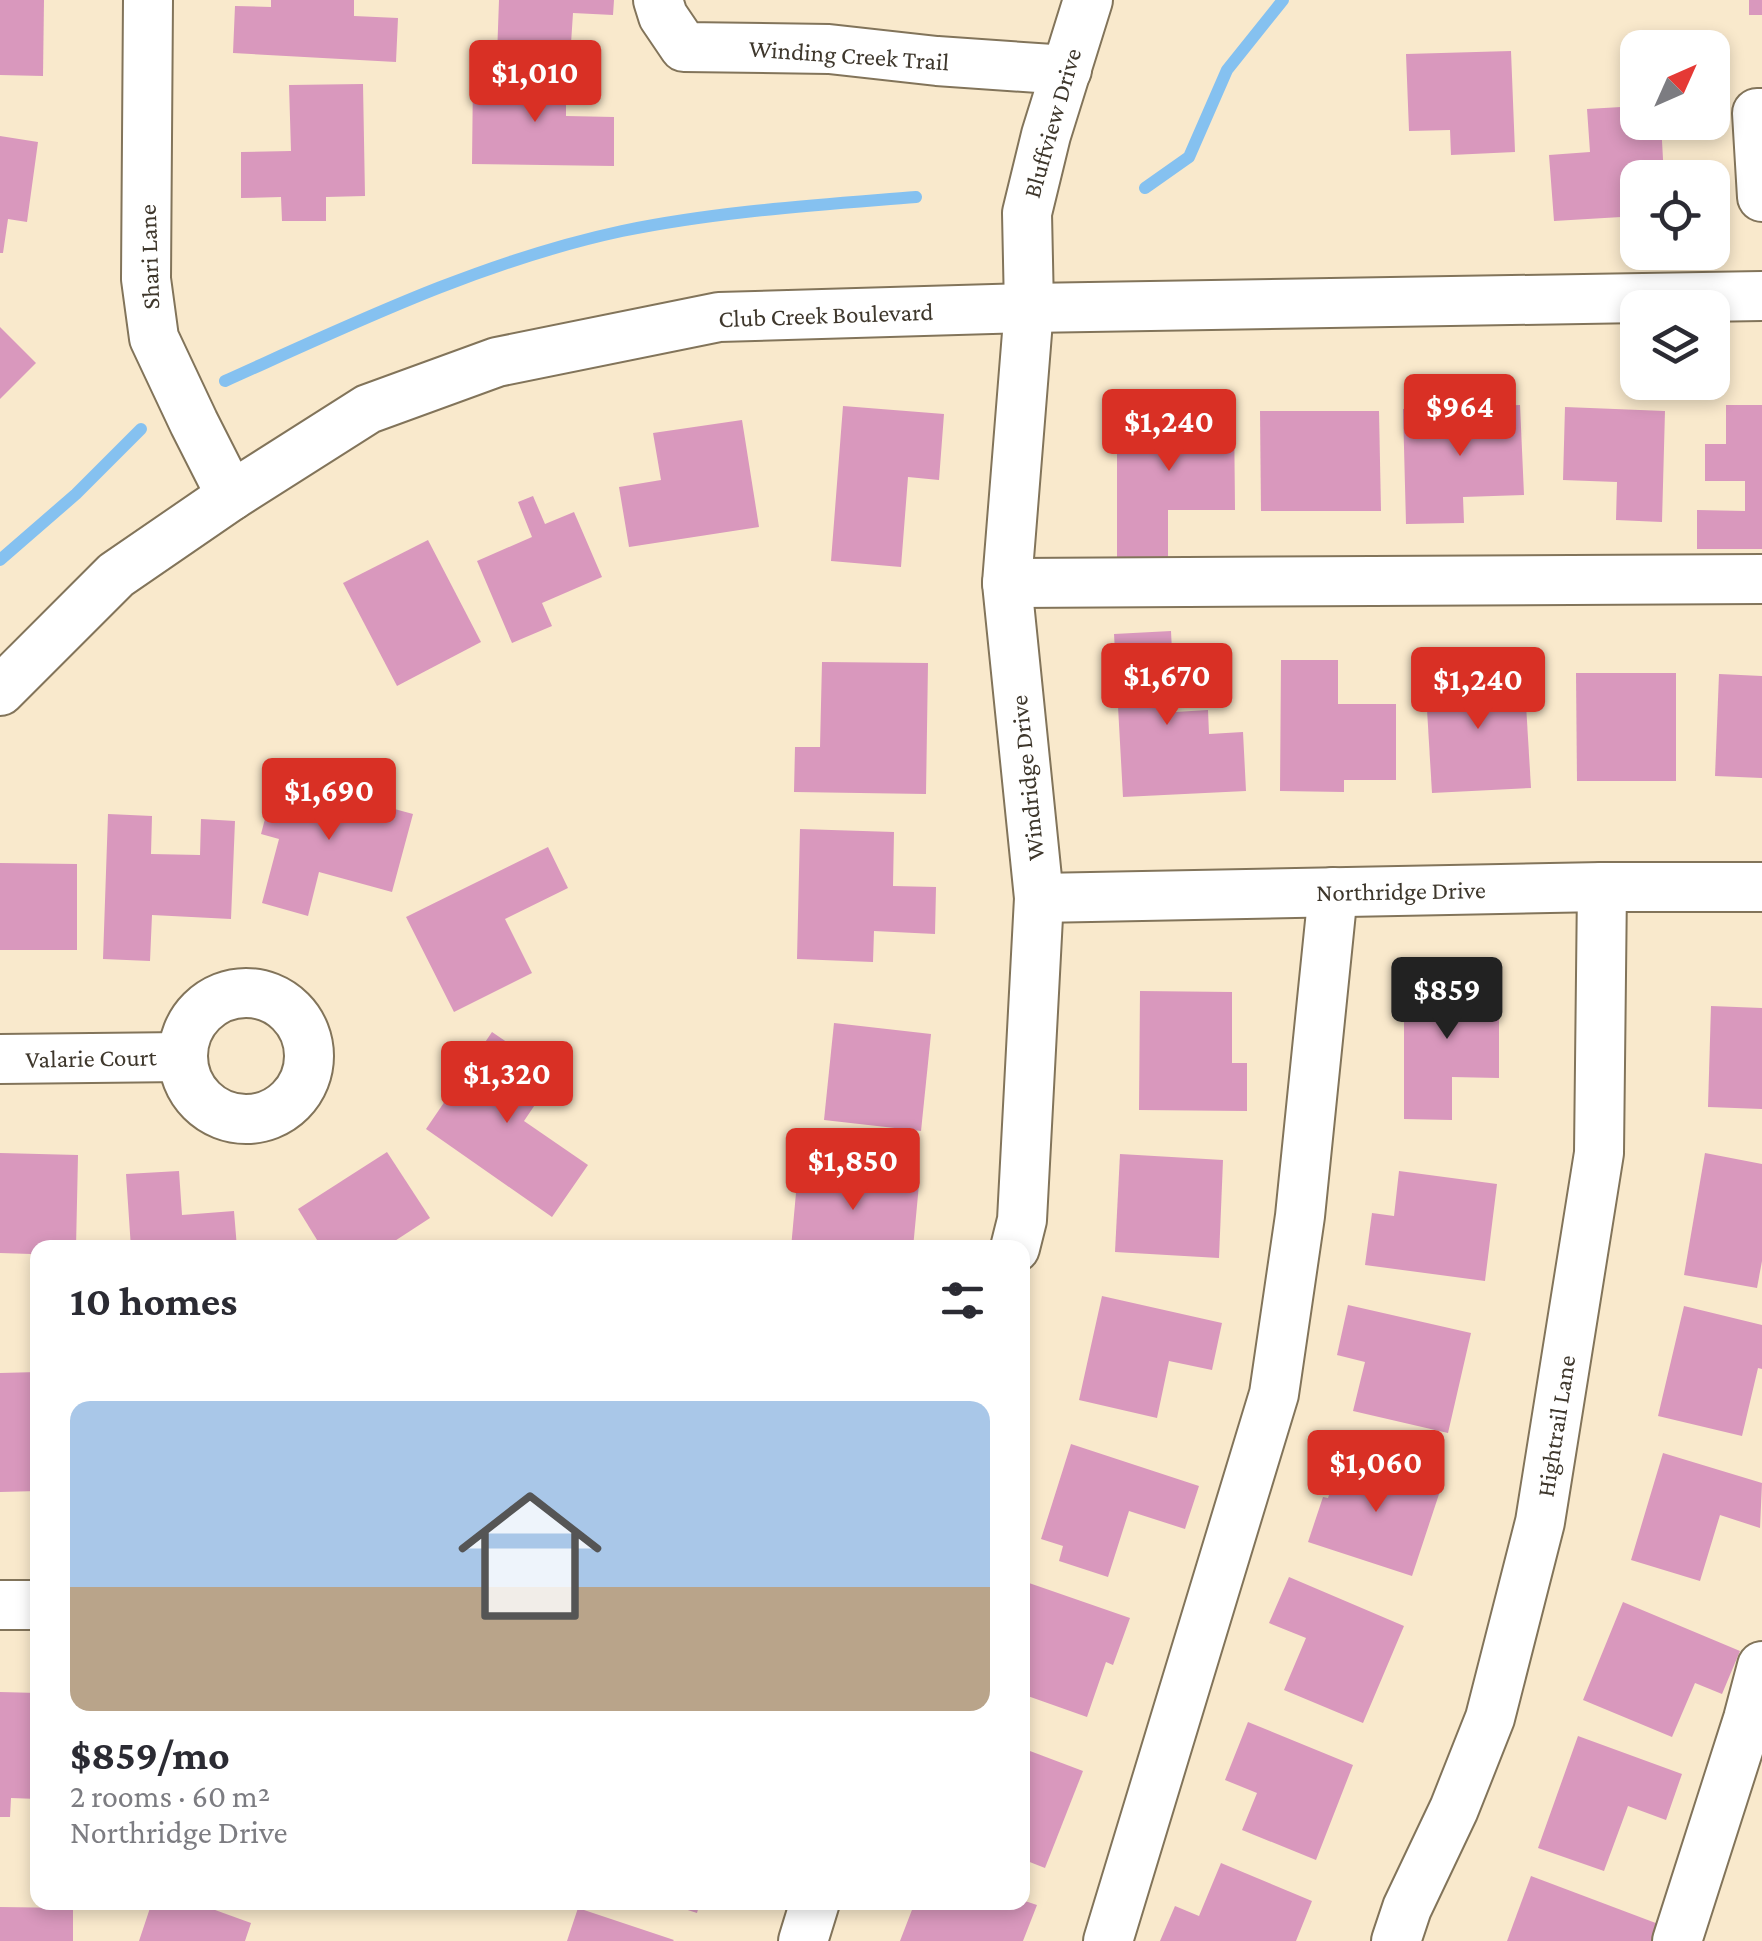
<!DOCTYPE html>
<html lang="en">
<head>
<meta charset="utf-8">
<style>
  :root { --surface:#fff; --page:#f2f2f3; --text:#2b2b33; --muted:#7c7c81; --line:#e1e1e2; --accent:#d93025 }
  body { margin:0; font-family:"Crimson Pro",serif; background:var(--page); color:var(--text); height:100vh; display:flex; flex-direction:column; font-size:38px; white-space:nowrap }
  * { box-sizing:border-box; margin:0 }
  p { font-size:32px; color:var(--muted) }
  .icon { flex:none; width:55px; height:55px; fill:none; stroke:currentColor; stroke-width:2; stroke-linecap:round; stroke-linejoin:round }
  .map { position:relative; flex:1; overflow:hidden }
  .drawer { position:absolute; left:30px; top:1240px; width:1000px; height:670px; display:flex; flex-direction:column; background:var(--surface); border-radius:20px; box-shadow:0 5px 15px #0003 }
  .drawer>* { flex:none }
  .needle { width:65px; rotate:45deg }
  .controls { position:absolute; left:1620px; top:30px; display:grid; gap:20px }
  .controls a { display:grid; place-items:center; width:110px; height:110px; border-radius:20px; background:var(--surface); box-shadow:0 5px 15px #0003; font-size:50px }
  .price { position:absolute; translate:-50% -85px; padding:0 22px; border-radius:10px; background:var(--accent); color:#fff; font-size:32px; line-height:65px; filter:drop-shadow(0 2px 5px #0008) }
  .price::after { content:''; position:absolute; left:50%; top:60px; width:30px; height:22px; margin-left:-15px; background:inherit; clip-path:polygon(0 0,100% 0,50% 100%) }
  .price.active { background:#222; color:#fff }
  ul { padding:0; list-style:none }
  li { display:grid; align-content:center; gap:20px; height:530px; padding:0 40px }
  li+li { border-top:2px solid var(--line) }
  li span { display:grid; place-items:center; height:310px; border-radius:20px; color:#555 }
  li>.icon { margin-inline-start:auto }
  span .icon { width:180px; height:180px; fill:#fffc; stroke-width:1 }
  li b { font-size:42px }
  h2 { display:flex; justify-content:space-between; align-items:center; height:120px; padding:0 40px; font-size:42px }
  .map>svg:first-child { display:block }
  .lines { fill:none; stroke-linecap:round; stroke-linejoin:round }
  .stream { stroke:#85c1f0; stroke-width:12 }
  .building { fill:#d998bd }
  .minor-casing { stroke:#82745a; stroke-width:52 }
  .minor { stroke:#fff; stroke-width:48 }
  .labels { text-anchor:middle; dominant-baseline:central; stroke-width:8; stroke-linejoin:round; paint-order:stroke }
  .street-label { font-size:25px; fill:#3e372c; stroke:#fff }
</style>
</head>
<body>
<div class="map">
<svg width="1762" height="1941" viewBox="0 0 1762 1941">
  <rect width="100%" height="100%" fill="#f9e9cc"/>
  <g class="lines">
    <!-- stream -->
    <g class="stream">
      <polyline points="1145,188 1189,157 1227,70 1283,0"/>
      <path d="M225,381C354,323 482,261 622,231C719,211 818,205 916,197"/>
      <polyline points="0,560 76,494 141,429"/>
    </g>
  </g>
  <!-- building -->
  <g class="building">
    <polygon points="0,0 44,0 43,76 0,75"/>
    <polygon points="271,0 354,0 354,16 398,18 396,62 233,53 235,6 271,7"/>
    <polygon points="499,0 614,0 613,15 573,13 570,59 497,56"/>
    <rect x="1749" y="0" width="13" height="15"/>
    <polygon points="1511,51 1515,152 1451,155 1450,130 1409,131 1406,54"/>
    <polygon points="473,75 566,77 566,116 614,117 614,166 472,164"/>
    <polygon points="363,84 365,196 326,197 326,221 282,221 281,197 241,198 241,152 291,151 289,85"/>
    <polygon points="1638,106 1638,122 1661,122 1664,178 1638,178 1638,216 1554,221 1549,155 1590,152 1587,109"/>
    <polygon points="0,136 38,142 27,222 8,219 3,253 0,253"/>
    <polygon points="0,327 36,363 0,399"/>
    <polygon points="1520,405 1524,495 1463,497 1464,523 1406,524 1403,409"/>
    <polygon points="1726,405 1762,405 1762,549 1697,549 1697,510 1745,511 1745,481 1705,481 1705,444 1726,444"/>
    <polygon points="843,406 944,414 939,480 908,477 901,567 831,561"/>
    <polygon points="1117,407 1234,408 1235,510 1168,510 1168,565 1117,565"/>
    <polygon points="1565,407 1665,411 1662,522 1616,520 1617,482 1563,480"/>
    <polygon points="1260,411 1379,411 1381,511 1261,511"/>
    <polygon points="742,420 759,527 629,547 619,487 661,480 653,433"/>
    <polygon points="533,496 545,524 574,512 602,577 542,603 552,626 512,643 477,561 532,537 518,502"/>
    <polygon points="428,540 481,642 397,686 343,583"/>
    <polygon points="1171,631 1175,712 1208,710 1209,734 1243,732 1246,791 1123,797 1114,634"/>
    <polygon points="1281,660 1338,660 1338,704 1396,704 1396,780 1344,780 1344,792 1280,791"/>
    <polygon points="822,662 928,663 926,794 794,792 795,747 820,747"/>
    <polygon points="1524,671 1531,788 1432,793 1425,676"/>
    <polygon points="1576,673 1676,673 1676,781 1577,781"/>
    <polygon points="1719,674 1762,676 1762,778 1715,776"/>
    <polygon points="276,777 413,814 392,892 319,872 308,916 262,903 279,839 261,834"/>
    <polygon points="108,814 152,816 151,854 200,855 201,819 235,821 231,919 152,915 150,961 103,959"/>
    <polygon points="800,829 894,832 893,886 936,887 935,934 874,931 873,962 797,959"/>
    <polygon points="548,847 568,888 505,919 532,973 454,1012 406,917"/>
    <polygon points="0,863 77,864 77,950 0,950"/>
    <polygon points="1404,981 1499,981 1499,1078 1452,1077 1452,1120 1404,1119"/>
    <polygon points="1140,991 1232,992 1232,1063 1247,1063 1247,1111 1139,1110"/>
    <polygon points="1711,1006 1762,1008 1762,1109 1708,1107"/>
    <polygon points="834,1023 931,1034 921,1131 824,1120"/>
    <polygon points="492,1032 555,1075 524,1121 588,1165 552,1217 426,1129"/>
    <polygon points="387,1152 430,1218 384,1248 322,1248 298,1209"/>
    <polygon points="0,1153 78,1155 76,1248 38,1248 38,1304 30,1304 31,1254 0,1253"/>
    <polygon points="1705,1153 1762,1164 1762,1261 1757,1288 1684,1275"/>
    <polygon points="1120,1154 1223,1160 1219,1258 1115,1252"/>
    <polygon points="179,1171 182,1215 234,1211 237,1248 131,1248 126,1174"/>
    <polygon points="798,1171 919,1184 913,1248 791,1248"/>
    <polygon points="1399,1171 1497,1184 1485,1281 1365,1265 1372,1213 1394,1216"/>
    <polygon points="1102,1296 1222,1323 1212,1370 1169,1361 1157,1418 1079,1400"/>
    <polygon points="1348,1305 1471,1333 1448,1433 1353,1411 1365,1362 1337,1355"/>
    <polygon points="1684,1306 1762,1325 1762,1369 1758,1368 1742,1436 1658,1416"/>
    <polygon points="38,1372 38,1491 0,1492 0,1373"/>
    <polygon points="1071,1444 1199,1486 1185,1529 1129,1511 1108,1577 1059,1561 1063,1546 1041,1539"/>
    <polygon points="1343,1453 1442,1485 1412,1576 1308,1542 1323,1497 1328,1498"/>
    <polygon points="1663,1453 1762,1483 1760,1528 1720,1515 1700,1581 1631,1560"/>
    <polygon points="1289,1577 1404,1626 1363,1723 1284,1690 1306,1638 1269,1623"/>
    <polygon points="1029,1583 1130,1618 1113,1665 1106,1662 1087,1717 1022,1694 1022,1603"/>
    <polygon points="1623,1602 1740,1651 1722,1694 1695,1683 1672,1737 1583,1700"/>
    <polygon points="0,1692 38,1693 38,1799 11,1798 10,1817 0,1817"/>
    <polygon points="1248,1722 1353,1765 1316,1860 1242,1830 1257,1793 1225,1780"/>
    <polygon points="1578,1736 1682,1774 1666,1820 1628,1806 1604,1871 1538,1848"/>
    <polygon points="1022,1748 1083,1771 1045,1868 1022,1859"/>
    <polygon points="1221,1863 1312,1901 1296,1941 1160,1941 1175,1906 1199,1916"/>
    <polygon points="1531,1876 1661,1925 1655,1941 1507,1941"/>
    <polygon points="1022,1900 1037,1905 1023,1941 900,1941 915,1902 1022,1902"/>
    <polygon points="152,1902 193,1902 251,1923 245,1941 139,1941"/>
    <polygon points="663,1902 700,1902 697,1913"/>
    <polygon points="0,1907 73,1908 73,1941 0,1941"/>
    <polygon points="578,1908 674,1940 673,1941 567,1941"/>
  </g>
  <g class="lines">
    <!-- minor casing -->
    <g class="minor-casing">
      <g id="minor">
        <polyline points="148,0 146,279 154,338 194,423 231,496"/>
        <polyline points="658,0 663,16 684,47 829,49 937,61 1067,70"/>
        <polyline points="1762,113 1757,113 1762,197"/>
        <polyline points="1007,583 1762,579"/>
        <polyline points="0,691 116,575 231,496 368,409 497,362 719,317 1029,308 1762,296"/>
        <polyline points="1039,898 1602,887 1762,887"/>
        <circle cx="246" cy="1056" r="63"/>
        <polyline points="0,1059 183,1057"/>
        <polyline points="1015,1248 1022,1220 1039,898 1007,583 1029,308 1027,213 1046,135 1088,0"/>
        <polyline points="0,1605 38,1605"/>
        <polyline points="803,1941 815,1902"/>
        <polyline points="1108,1941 1274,1394 1300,1216 1333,892"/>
        <polyline points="1396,1941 1407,1908 1454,1809 1490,1718 1540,1522 1599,1153 1602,887"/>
        <polyline points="1677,1941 1748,1719 1762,1666"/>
      </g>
    </g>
    <!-- minor -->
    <use href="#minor" class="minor"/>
  </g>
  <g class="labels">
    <!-- street labels -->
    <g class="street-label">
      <text transform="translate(849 55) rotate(4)">Winding Creek Trail</text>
      <text transform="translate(1052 123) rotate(-74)">Bluffview Drive</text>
      <text transform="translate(149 257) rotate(-92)">Shari Lane</text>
      <text transform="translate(826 315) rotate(-2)">Club Creek Boulevard</text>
      <text transform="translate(1027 778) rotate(-96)">Windridge Drive</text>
      <text transform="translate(1401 891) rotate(-1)">Northridge Drive</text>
      <text transform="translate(91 1058) rotate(-1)">Valarie Court</text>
      <text transform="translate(1556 1426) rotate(-81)">Hightrail Lane</text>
    </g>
  </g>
</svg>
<div class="controls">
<a><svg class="needle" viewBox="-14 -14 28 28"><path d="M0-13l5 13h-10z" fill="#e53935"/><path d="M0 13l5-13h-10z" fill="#7c7c81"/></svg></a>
<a><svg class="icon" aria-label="locate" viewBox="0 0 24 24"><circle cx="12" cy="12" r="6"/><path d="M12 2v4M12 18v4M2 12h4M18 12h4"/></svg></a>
<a><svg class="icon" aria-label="layers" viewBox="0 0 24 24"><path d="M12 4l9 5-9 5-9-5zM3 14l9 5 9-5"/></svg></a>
</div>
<b class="price" style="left:535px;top:125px">$1,010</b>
<b class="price" style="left:1460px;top:459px">$964</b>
<b class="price" style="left:1169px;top:474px">$1,240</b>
<b class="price" style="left:1167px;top:728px">$1,670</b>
<b class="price" style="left:1478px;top:732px">$1,240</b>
<b class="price" style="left:329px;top:843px">$1,690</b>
<b class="price active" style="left:1447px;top:1042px">$859</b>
<b class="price" style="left:507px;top:1126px">$1,320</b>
<b class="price" style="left:853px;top:1213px">$1,850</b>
<b class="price" style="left:1376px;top:1515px">$1,060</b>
<section class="drawer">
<h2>10 homes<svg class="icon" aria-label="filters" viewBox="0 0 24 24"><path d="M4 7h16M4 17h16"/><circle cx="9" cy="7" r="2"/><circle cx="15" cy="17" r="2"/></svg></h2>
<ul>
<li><span style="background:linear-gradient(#a9c7e8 60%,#b9a48a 0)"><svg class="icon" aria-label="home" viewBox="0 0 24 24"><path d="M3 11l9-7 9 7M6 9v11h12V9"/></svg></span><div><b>$859/mo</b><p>2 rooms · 60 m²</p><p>Northridge Drive</p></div></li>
</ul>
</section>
</div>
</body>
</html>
